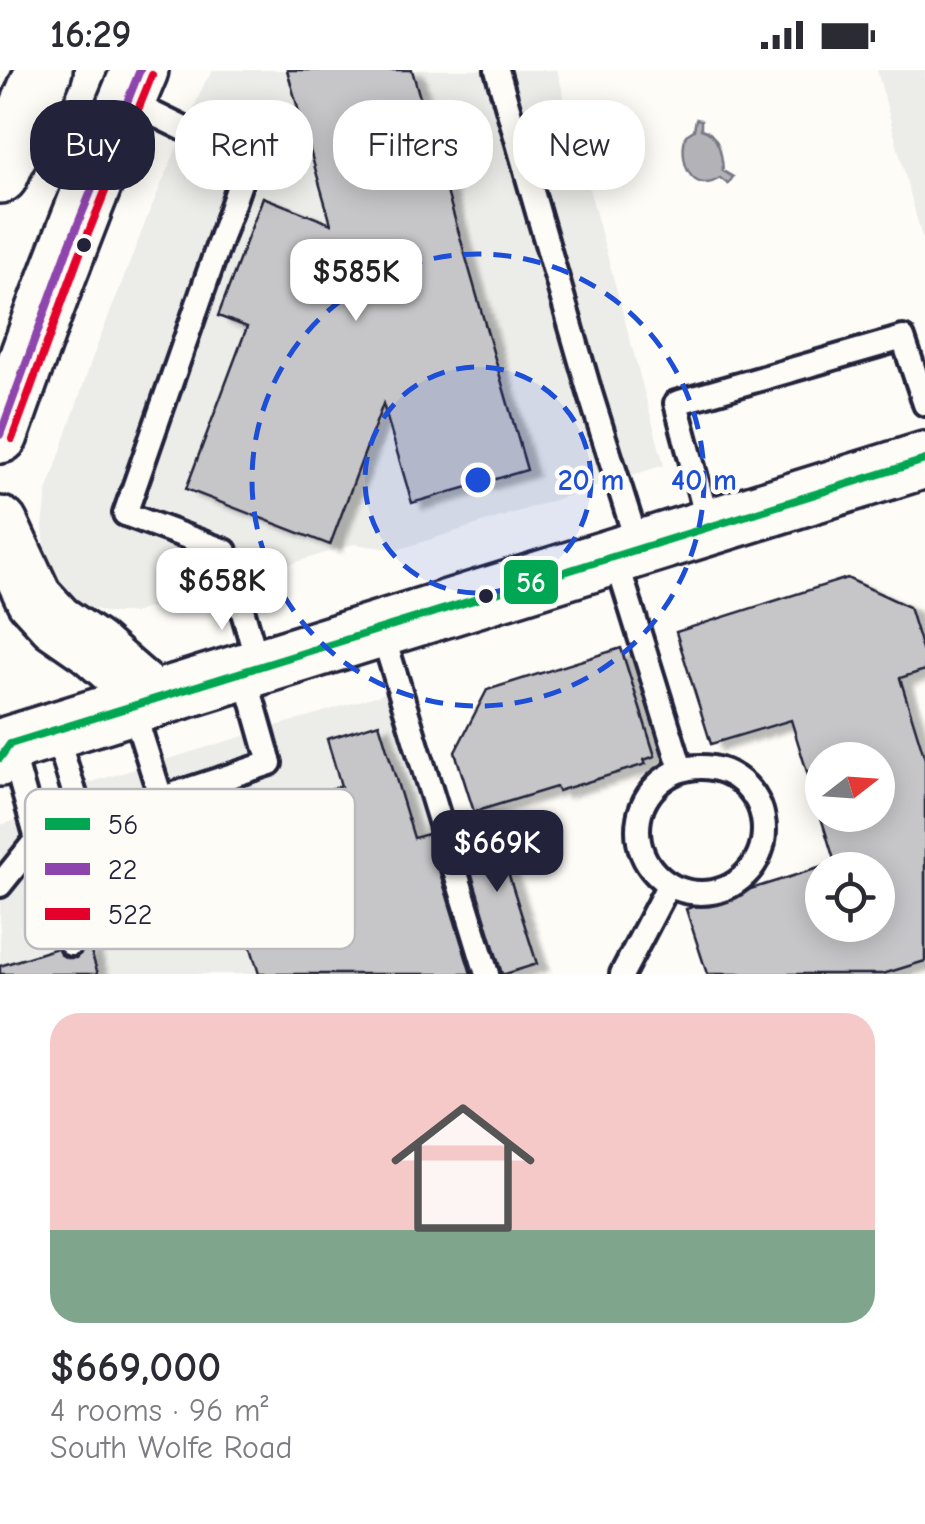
<!DOCTYPE html>
<html lang="en">
<head>
<meta charset="utf-8">
<style>
  :root { --surface:#fff; --page:#f7f7f7; --text:#2b2b33; --muted:#7c7c81; --line:#e1e1e2; --accent:#22223b }
  body { margin:0; font-family:"Comic Neue",sans-serif; background:var(--page); color:var(--text); height:100vh; display:flex; flex-direction:column; font-size:38px; white-space:nowrap }
  * { box-sizing:border-box; margin:0 }
  p { font-size:32px; color:var(--muted) }
  .icon { flex:none; width:55px; height:55px; fill:none; stroke:currentColor; stroke-width:2; stroke-linecap:round; stroke-linejoin:round }
  .map { position:relative; height:904px; overflow:hidden }
  .side { display:flex; flex-direction:column; background:var(--surface); flex:1 }
  .side>* { flex:none }
  .hud { position:absolute; left:30px; top:30px; width:865px; height:90px; display:flex; gap:20px }
  .needle { width:65px; rotate:73deg }
  .tools { position:absolute; left:805px; top:672px; display:grid; gap:20px }
  .tools a { display:grid; place-items:center; width:90px; height:90px; border-radius:50%; background:var(--surface); box-shadow:0 5px 25px #0003; font-size:50px }
  .price { position:absolute; translate:-50% -85px; padding:0 22px; border-radius:20px; background:#fff; color:#222; font-size:32px; line-height:65px; filter:drop-shadow(0 2px 5px #0008) }
  .price::after { content:''; position:absolute; left:50%; top:60px; width:30px; height:22px; margin-left:-15px; background:inherit; clip-path:polygon(0 0,100% 0,50% 100%) }
  .price.current { background:var(--accent); color:#fff }
  ul { padding:0; list-style:none }
  li { display:grid; align-content:center; gap:20px; height:530px; padding:0 50px }
  li+li { border-top:2px solid var(--line) }
  li span { display:grid; place-items:center; height:310px; border-radius:30px; color:#555 }
  li>.icon { margin-inline-start:auto }
  span .icon { width:180px; height:180px; fill:#fffc; stroke-width:1 }
  li b { font-size:42px }
  .tag { padding:0 35px; border-radius:40px; background:var(--surface); box-shadow:0 5px 25px #0003; font-size:35px; line-height:90px }
  .tag.current { background:var(--accent); color:#fff }
  .status { display:flex; justify-content:space-between; align-items:center; height:70px; padding:0 50px; background:var(--surface); direction:ltr }
  .status svg { height:28px; fill:currentColor }
  .map>svg:first-child { display:block }
  .built { fill:#ecece9 }
  .water { fill:#b2b2b7; stroke:#787885; stroke-width:2.5 }
  .building { fill:#c6c6c8; stroke:#22223b; stroke-width:2.5; fill-rule:evenodd; filter:url(#shadow) }
  .lines { fill:none; stroke-linecap:round; stroke-linejoin:round }
  .lane-casing { stroke:#22223b; stroke-width:30 }
  .secondary-casing { stroke:#22223b; stroke-width:62 }
  .primary-casing { stroke:#22223b; stroke-width:62 }
  .lane { stroke:#fdfcf7; stroke-width:22 }
  .secondary { stroke:#fdfcf7; stroke-width:55 }
  .primary { stroke:#fdfcf7; stroke-width:55 }
  .bus-1-casing { stroke:#fdfcf7; stroke-width:15 }
  .bus-2-casing { stroke:#fdfcf7; stroke-width:15 }
  .bus-3-casing { stroke:#fdfcf7; stroke-width:15 }
  .bus-1 { stroke:#00a651; stroke-width:8 }
  .bus-2 { stroke:#8e44ad; stroke-width:8 }
  .bus-3 { stroke:#e4002b; stroke-width:8 }
  .ring { fill:none; stroke:#1d4ed8; stroke-width:5; stroke-dasharray:18 12 }
  .bus-dot { fill:#22223b; stroke:#fdfcf7; stroke-width:4 }
  .key { fill:#fdfcf7; stroke:#bbbbbf; stroke-width:2.5 }
  .key-label { font-size:28px; fill:#22223b }
  .centre { fill:#1d4ed8; stroke:#fdfcf7; stroke-width:5 }
  .ring-label { font-size:30px; text-anchor:middle; font-weight:bold; fill:#1d4ed8; stroke:#fdfcf7; stroke-width:9; stroke-linejoin:round; paint-order:stroke }
  .line-badge { stroke:#fdfcf7; stroke-width:4 }
  .badge-label { font-size:28px; text-anchor:middle; font-weight:bold; fill:#fff }
</style>
</head>
<body>
<div class="status"><b>16:29</b><svg viewBox="0 0 49 12"><path d="M0 12V9h3v3zM5 12V6h3v6zM10 12V3h3v9zM15 12V0h3v12zM26 1h20v11H26zM47 4h2v5h-2z"/></svg></div>
<div class="map">
<svg width="925" height="904" viewBox="0 0 925 904">
  <defs>
    <filter id="shadow"><feDropShadow dx="11" dy="6" stdDeviation="2.5" flood-color="#0004"/></filter>
  </defs>
  <rect width="100%" height="100%" fill="#fdfcf7"/>
  <filter id="ink" filterUnits="userSpaceOnUse"><feTurbulence type="fractalNoise" baseFrequency=".01" numOctaves="2"/><feDisplacementMap in="SourceGraphic" scale="20" xChannelSelector="R" yChannelSelector="G"/><feConvolveMatrix kernelMatrix="1 2 1 2 8 2 1 2 1" color-interpolation-filters="sRGB"/></filter>
  <g filter="url(#ink)">
    <!-- built -->
    <g class="built">
      <polygon points="214,0 557,0 664,395 397,480 354,474 133,543 108,543 81,535 59,516 46,489 43,457 47,422 92,289 149,143 205,12"/>
      <polygon points="877,0 925,0 925,179"/>
      <polygon points="412,615 502,904 0,904 0,755 45,741 89,713"/>
    </g>
    <!-- water -->
    <path class="water" d="M696,49L701,50V59C719,63 722,85 723,101L733,107L728,114L720,108C690,127 678,88 686,65L694,60Z"/>
    <!-- building -->
    <g class="building">
      <polygon points="287,0 412,0 527,400 412,433 383,334 330,475 186,419 247,257 218,246 263,127 331,154"/>
      <path d="M847,508L909,537L925,589V600L900,608L925,689V891L883,904H707L686,839L835,793L791,650L711,674L676,562ZM822,690H878V745H822ZM822,800H878V855H822Z"/>
      <polygon points="621,578 655,686 644,690 646,694 558,721 556,717 474,742 455,682 487,620"/>
      <polygon points="379,653 414,768 428,764 471,904 259,904 214,756 341,716 327,669"/>
      <polygon points="490,745 537,894 505,904 502,904 457,755"/>
      <polygon points="85,869 87,869 98,904 0,904 0,896 57,878 60,884 67,888 76,888 85,878"/>
    </g>
    <g class="lines">
      <!-- lane casing -->
      <g class="lane-casing">
        <g id="lane">
          <polyline points="497,0 590,323 639,479"/>
          <polyline points="127,31 248,90 125,444 225,481 259,597"/>
          <polyline points="709,457 676,333 903,268 925,334"/>
          <polyline points="615,486 681,699"/>
          <polyline points="381,559 487,904"/>
          <polyline points="132,636 161,728"/>
          <polyline points="55,660 84,754"/>
          <polyline points="11,677 37,769 71,874"/>
          <circle cx="701" cy="760" r="63"/>
          <polyline points="0,815 37,769 270,693 244,601"/>
          <polyline points="622,904 668,816"/>
        </g>
      </g>
      <!-- secondary casing -->
      <g class="secondary-casing">
        <polyline id="secondary" points="0,688 10,674 925,390"/>
      </g>
      <!-- primary casing -->
      <g class="primary-casing">
        <g id="primary">
          <polyline points="0,105 44,0"/>
          <path d="M0,365C43,242 89,120 140,0"/>
          <polyline points="0,455 34,528 56,552 92,577 153,630"/>
        </g>
      </g>
      <!-- lane -->
      <use href="#lane" class="lane"/>
      <!-- secondary -->
      <use href="#secondary" class="secondary"/>
      <!-- primary -->
      <use href="#primary" class="primary"/>
      <!-- bus-1 casing -->
      <g class="bus-1-casing">
        <polyline id="bus-1" points="0,688 10,674 925,390"/>
      </g>
      <!-- bus-2 casing -->
      <g class="bus-2-casing">
        <polyline id="bus-2" points="0,365 67,181 140,0"/>
      </g>
      <!-- bus-3 casing -->
      <g class="bus-3-casing">
        <polyline id="bus-3" points="12,369 79,186 152,5"/>
      </g>
      <!-- bus-1 -->
      <use href="#bus-1" class="bus-1"/>
      <!-- bus-2 -->
      <use href="#bus-2" class="bus-2"/>
      <!-- bus-3 -->
      <use href="#bus-3" class="bus-3"/>
    </g>
  </g>
  <!-- distance rings -->
  <circle cx="478" cy="410" r="113" fill="#1d4ed8" fill-opacity=".12"/>
  <g class="ring">
    <circle cx="478" cy="410" r="113"/>
    <circle cx="478" cy="410" r="226"/>
  </g>
  <!-- markers -->
  <g class="bus-dot">
    <circle cx="84" cy="175" r="9"/>
    <circle cx="486" cy="526" r="9"/>
  </g>
  <!-- legend -->
  <rect x="25" y="719" width="330" height="160" rx="15" class="key"/>
  <rect x="45" y="748" width="45" height="12" fill="#00a651"/>
  <rect x="45" y="793" width="45" height="12" fill="#8e44ad"/>
  <rect x="45" y="838" width="45" height="12" fill="#e4002b"/>
  <g class="key-label">
    <text x="108" y="764">56</text>
    <text x="108" y="809">22</text>
    <text x="108" y="854">522</text>
  </g>
  <circle cx="478" cy="410" r="15" class="centre"/>
  <g class="ring-label">
    <text x="591" y="420">20 m</text>
    <text x="704" y="420">40 m</text>
  </g>
  <rect class="line-badge" x="502" y="488" width="58" height="48" rx="10" fill="#00a651"/>
  <g class="badge-label">
    <text x="531" y="522">56</text>
  </g>
</svg>
<div class="tools">
<a><svg class="needle" viewBox="-14 -14 28 28"><path d="M0-13l5 13h-10z" fill="#e53935"/><path d="M0 13l5-13h-10z" fill="#7c7c81"/></svg></a>
<a><svg class="icon" aria-label="locate" viewBox="0 0 24 24"><circle cx="12" cy="12" r="6"/><path d="M12 2v4M12 18v4M2 12h4M18 12h4"/></svg></a>
</div>
<b class="price" style="left:356px;top:254px">$585K</b>
<b class="price" style="left:222px;top:563px">$658K</b>
<b class="price current" style="left:497px;top:825px">$669K</b>
<div class="hud">
<a class="tag current">Buy</a>
<a class="tag">Rent</a>
<a class="tag">Filters</a>
<a class="tag">New</a>
</div>
</div>
<section class="side">
<ul>
<li><span style="background:linear-gradient(#f6c9c9 70%,#7fa58c 0)"><svg class="icon" aria-label="home" viewBox="0 0 24 24"><path d="M3 11l9-7 9 7M6 9v11h12V9"/></svg></span><div><b>$669,000</b><p>4 rooms · 96 m²</p><p>South Wolfe Road</p></div></li>
</ul>
</section>
</body>
</html>
